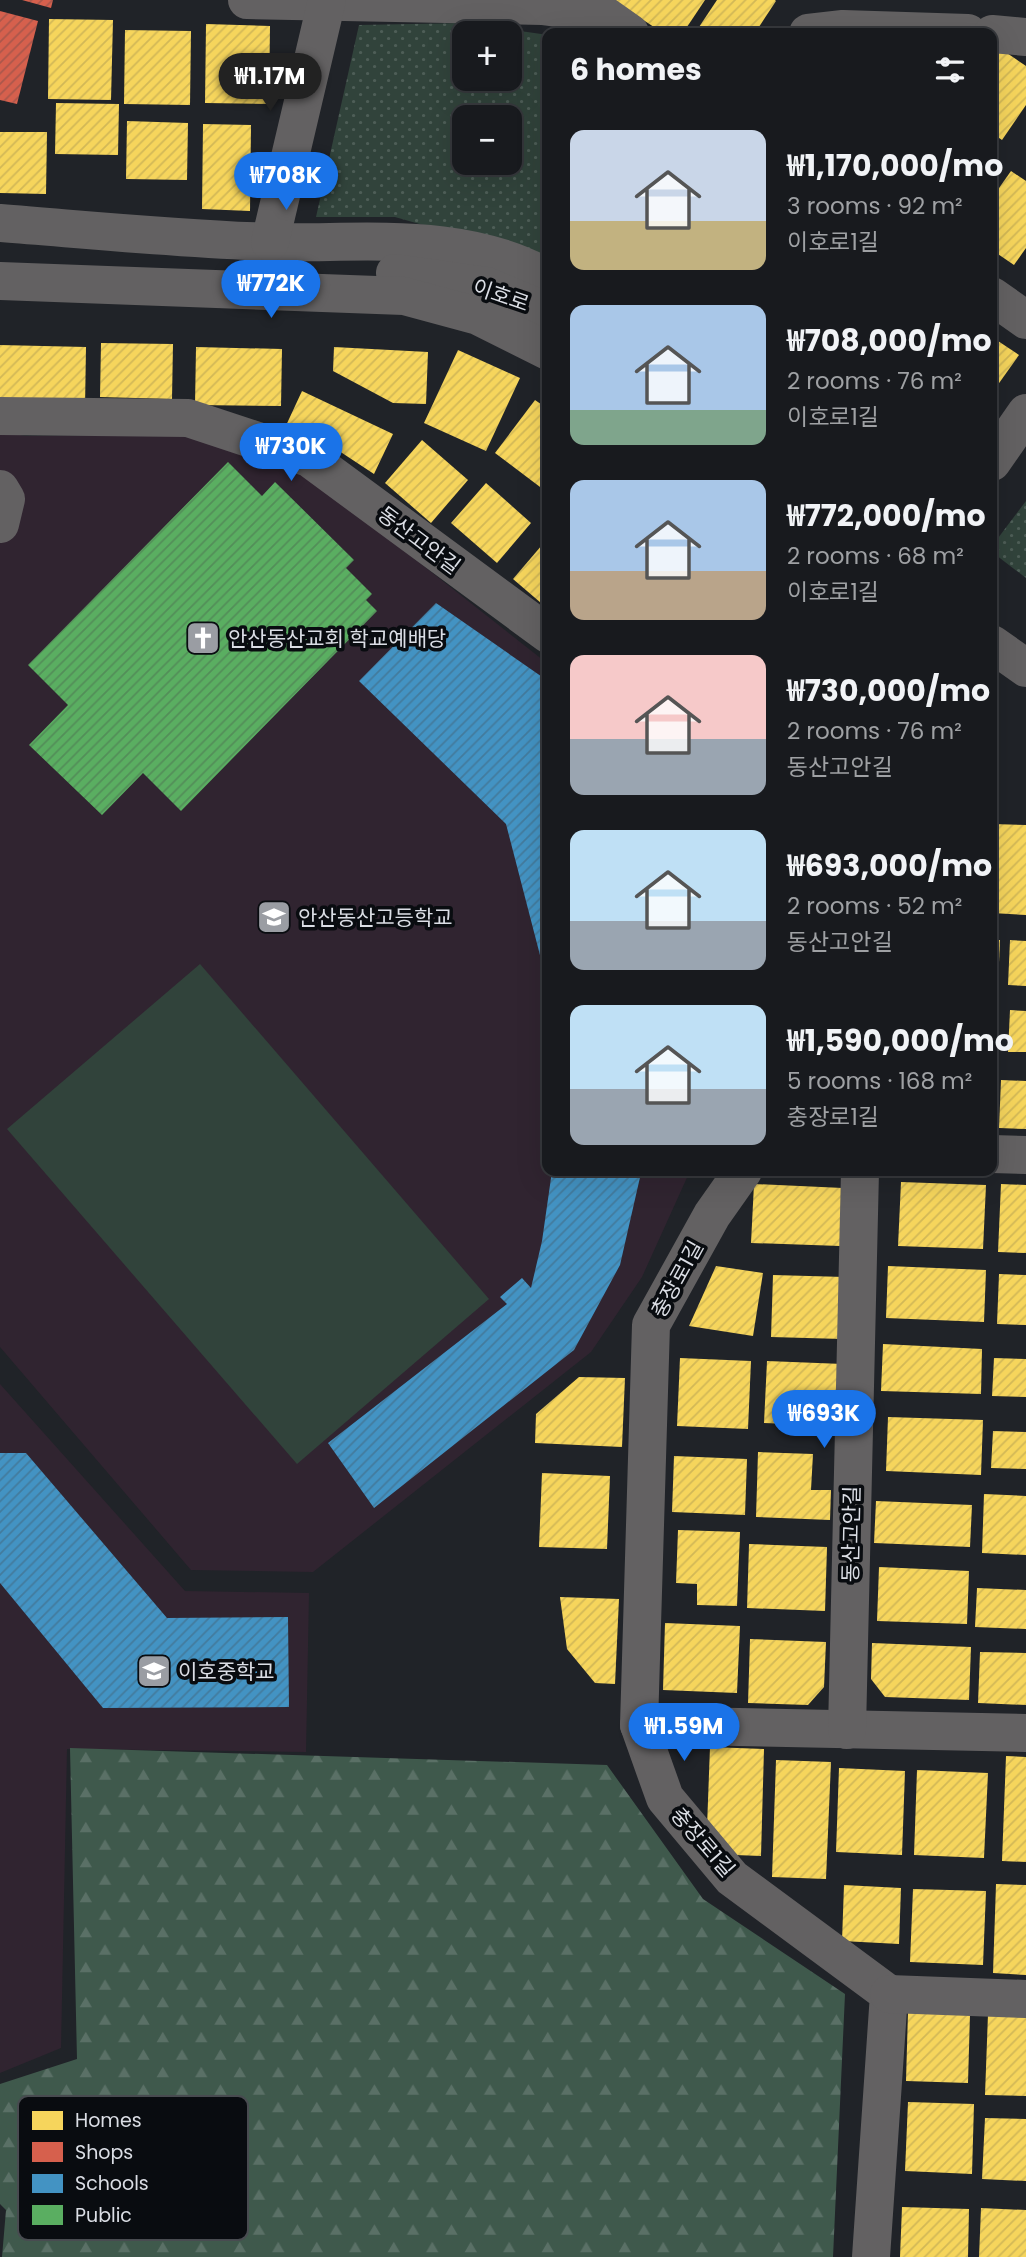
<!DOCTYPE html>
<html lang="en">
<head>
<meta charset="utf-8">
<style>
  :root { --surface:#181a1e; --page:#212327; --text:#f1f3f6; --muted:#9fa1a4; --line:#36383c; --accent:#1a73e8 }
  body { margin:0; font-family:Poppins,"Noto Sans KR",sans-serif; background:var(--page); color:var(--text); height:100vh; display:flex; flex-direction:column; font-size:26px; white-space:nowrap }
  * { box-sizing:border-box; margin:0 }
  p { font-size:23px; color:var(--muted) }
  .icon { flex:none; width:38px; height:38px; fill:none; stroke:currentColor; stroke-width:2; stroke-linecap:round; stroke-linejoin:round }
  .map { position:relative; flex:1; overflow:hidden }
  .details { position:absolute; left:542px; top:28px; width:455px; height:1148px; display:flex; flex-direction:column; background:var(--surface); border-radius:14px; box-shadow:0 7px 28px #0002,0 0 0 2px var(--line) }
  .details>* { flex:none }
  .buttons { position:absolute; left:452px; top:21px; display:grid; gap:14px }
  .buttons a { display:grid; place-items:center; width:70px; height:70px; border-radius:14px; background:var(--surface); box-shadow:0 7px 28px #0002,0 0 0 2px var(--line); font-size:35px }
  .price { position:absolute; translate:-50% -60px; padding:0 16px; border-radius:24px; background:var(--accent); color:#fff; font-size:23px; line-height:46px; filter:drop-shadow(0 2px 4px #0008) }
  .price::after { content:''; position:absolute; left:50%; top:42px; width:21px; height:16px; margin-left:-10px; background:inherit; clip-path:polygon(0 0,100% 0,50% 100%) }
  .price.on { background:#222; color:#fff }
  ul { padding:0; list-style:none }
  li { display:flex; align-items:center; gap:21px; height:175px; padding:0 28px }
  li span { display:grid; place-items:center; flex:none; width:196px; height:140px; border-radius:14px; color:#555 }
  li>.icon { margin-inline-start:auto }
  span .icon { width:84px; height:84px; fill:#fffc; stroke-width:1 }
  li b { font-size:30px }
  h2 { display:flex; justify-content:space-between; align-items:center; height:84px; padding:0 28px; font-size:30px }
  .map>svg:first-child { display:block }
  .education { fill:#302430 }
  .forest { fill:url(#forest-firs) }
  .park { fill:url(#park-dots); fill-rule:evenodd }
  .pitch { fill:#31433b }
  .homes { fill:url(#homes-hatch) }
  .shops { fill:url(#shops-hatch) }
  .schools { fill:url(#schools-hatch) }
  .public { fill:url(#public-hatch) }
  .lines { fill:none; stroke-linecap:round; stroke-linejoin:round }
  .minor { stroke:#636162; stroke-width:38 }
  .labels { text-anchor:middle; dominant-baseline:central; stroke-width:7; stroke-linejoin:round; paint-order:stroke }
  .street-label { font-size:21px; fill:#dbdee5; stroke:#090c10 }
  .poi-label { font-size:21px; fill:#dbdee5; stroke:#090c10; text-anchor:start }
  .key { fill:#090c10; stroke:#484b50; stroke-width:2 }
  .key-label { font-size:19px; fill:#dbdee5 }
</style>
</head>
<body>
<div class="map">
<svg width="1026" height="2257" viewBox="0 0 1026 2257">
  <defs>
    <pattern id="forest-firs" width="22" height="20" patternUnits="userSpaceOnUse" patternTransform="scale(1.75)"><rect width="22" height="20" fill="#3f594c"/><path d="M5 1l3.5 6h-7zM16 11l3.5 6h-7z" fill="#5a7066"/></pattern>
    <pattern id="park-dots" width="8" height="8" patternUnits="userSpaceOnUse" patternTransform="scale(1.75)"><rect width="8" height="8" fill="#31433b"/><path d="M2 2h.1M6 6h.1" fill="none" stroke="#4e5e57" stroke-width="1.8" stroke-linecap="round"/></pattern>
    <pattern id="homes-hatch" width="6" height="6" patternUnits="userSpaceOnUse" patternTransform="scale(1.75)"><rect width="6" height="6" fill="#f6d55c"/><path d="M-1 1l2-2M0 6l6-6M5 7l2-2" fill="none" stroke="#d2b857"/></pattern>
    <pattern id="shops-hatch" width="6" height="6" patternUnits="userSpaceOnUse" patternTransform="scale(1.75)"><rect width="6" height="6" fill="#d6604d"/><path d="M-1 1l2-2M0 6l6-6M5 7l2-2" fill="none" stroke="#aa574b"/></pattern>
    <pattern id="schools-hatch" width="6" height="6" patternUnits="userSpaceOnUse" patternTransform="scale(1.75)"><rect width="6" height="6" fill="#4393c3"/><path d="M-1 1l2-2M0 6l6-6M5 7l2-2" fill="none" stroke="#437b9d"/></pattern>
    <pattern id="public-hatch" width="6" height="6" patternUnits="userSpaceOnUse" patternTransform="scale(1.75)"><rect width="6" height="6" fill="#5aae61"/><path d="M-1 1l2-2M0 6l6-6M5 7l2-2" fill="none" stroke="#538e59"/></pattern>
  </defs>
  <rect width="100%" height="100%" fill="#202328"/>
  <!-- education -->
  <g class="education">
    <polygon points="0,431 25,436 178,435 298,467 548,664 548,1171 690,1171 642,1277 591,1352 313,1572 191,1570 0,1347"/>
    <polygon points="0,1384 185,1591 309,1593 306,1752 67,1749 61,2048 0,2073"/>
  </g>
  <!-- forest -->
  <polygon class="forest" points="70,1748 607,1765 703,1899 845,1994 833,2257 2,2257 6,2210 0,2204 0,2084 77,2059"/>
  <!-- park -->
  <g class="park">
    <path d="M465,23L548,35V269L507,249L395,217H316L359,25ZM464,33H509V79H464ZM464,117H509V163H464Z"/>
    <polygon points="1026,501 1026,578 992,552 992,546"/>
  </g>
  <!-- pitch -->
  <polygon class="pitch" points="200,964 489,1299 297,1464 7,1129"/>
  <!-- homes -->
  <g class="homes">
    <polygon points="613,0 705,0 683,33 663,33"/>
    <polygon points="717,0 775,0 776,1 755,33 695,33"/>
    <polygon points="49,19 113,20 111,100 48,99"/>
    <polygon points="206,24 270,26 269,104 205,103"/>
    <polygon points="125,30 191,31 190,105 124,104"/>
    <polygon points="992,43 1026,66 1026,105 1002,140 992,133"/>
    <polygon points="56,103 119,104 118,155 55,154"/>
    <polygon points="127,121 188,123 187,180 126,179"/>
    <polygon points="203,124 251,125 250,211 202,209"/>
    <polygon points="0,132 47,132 46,194 0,193"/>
    <polygon points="1011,171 1026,181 1026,248 1014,265 992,250 992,198"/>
    <polygon points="992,337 1019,355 992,393"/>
    <polygon points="101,343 173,344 172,399 100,397"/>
    <polygon points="0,345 86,347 85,408 0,398"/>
    <polygon points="196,347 282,349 281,406 195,405"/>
    <polygon points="334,347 428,352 426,404 393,403 333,371"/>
    <polygon points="458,350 520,378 486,451 424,423"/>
    <polygon points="302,391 393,434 374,474 333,447 283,432"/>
    <polygon points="535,400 548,409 548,493 495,453"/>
    <polygon points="422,440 468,480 431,523 385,483"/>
    <polygon points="486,483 531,523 497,563 451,523"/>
    <polygon points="548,538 548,609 513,579"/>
    <polygon points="992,824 1026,825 1026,915 992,913"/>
    <polygon points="992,940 1000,940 998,985 992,985"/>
    <polygon points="1010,940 1026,941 1026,986 1008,985"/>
    <polygon points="1010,1010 1026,1011 1026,1052 1008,1052"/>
    <polygon points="1001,1080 1026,1081 1026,1129 999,1128"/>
    <polygon points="901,1182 986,1185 983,1249 898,1246"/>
    <polygon points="754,1184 843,1188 840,1246 751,1243"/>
    <polygon points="1001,1184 1026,1185 1026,1253 998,1252"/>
    <polygon points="716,1266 763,1273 753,1336 689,1326"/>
    <polygon points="888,1266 986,1270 984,1322 886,1318"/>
    <polygon points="999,1274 1026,1275 1026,1325 997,1324"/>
    <polygon points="773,1275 845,1277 842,1339 771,1337"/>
    <polygon points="883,1344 982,1349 981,1394 881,1391"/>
    <polygon points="680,1358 751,1361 748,1429 677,1426"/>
    <polygon points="994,1358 1026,1359 1026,1397 992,1396"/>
    <polygon points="767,1361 843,1364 840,1426 764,1423"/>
    <polygon points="579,1377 625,1378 622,1447 535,1443 536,1414"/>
    <polygon points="888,1417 983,1420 981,1475 886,1471"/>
    <polygon points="993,1431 1026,1432 1026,1469 991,1468"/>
    <polygon points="758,1452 813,1454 811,1490 831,1490 830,1520 756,1517"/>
    <polygon points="674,1456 747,1459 745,1515 672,1512"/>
    <polygon points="542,1473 610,1476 607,1549 539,1547"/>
    <polygon points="984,1494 1026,1496 1026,1555 982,1553"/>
    <polygon points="876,1501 972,1505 970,1547 874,1543"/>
    <polygon points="678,1530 740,1532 737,1606 697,1605 697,1584 676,1583"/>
    <polygon points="749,1544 827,1547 825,1611 747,1608"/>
    <polygon points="879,1567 969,1571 967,1624 877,1621"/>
    <polygon points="977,1588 1026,1590 1026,1629 975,1627"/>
    <polygon points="560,1597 619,1599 615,1684 595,1683 567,1649"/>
    <polygon points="665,1623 740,1626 737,1693 663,1690"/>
    <polygon points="750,1639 826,1642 824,1687 808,1705 748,1703"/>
    <polygon points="872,1643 971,1647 969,1700 885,1697 871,1679"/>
    <polygon points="980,1652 1026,1653 1026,1705 978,1703"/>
    <polygon points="710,1747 764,1749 761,1856 735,1855 707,1827"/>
    <polygon points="1006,1756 1026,1757 1026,1862 1002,1861"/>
    <polygon points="776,1760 831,1762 826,1879 772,1877"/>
    <polygon points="839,1768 905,1771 902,1855 836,1852"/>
    <polygon points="917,1770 988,1773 984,1858 914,1855"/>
    <polygon points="996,1884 1026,1885 1026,1975 993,1973"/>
    <polygon points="844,1885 901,1888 899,1944 842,1941"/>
    <polygon points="913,1889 986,1891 983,1965 910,1962"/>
    <polygon points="908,2012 970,2014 968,2083 906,2081"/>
    <polygon points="988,2014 1026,2015 1026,2096 985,2095"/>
    <polygon points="908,2102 974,2104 972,2174 905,2171"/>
    <polygon points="985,2118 1026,2119 1026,2181 982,2179"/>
    <polygon points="902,2207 969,2209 968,2257 900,2257"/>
    <polygon points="981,2208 1026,2210 1026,2257 979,2257"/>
  </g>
  <!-- shops -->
  <g class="shops">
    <polygon points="22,0 53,0 51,8"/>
    <polygon points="0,11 38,21 17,104 0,100"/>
  </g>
  <!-- schools -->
  <g class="schools">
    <polygon points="436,603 548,681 548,986 506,824 359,681"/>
    <polygon points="552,1171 644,1171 641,1173 620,1265 574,1350 374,1508 328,1443 507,1304 500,1297 522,1278 531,1288 542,1241"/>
    <polygon points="0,1453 26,1453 167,1618 288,1617 289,1707 103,1708 0,1583"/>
  </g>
  <!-- public -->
  <polygon class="public" points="228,462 262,496 275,482 354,560 346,568 372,594 366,600 377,611 181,811 143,773 102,815 29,745 68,705 28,665"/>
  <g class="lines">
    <!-- minor -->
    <g class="minor">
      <polyline points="247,0 542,6 603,14 630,33"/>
      <polyline points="808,33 843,29 968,33"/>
      <polyline points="992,34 1026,37"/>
      <path d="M0,223C90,230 181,239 272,242C365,244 464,230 548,278"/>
      <polyline points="270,242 327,0"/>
      <polyline points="395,273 487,286 548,312"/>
      <polyline points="0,281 404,296 478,316 548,351"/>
      <polyline points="992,296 1026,320"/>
      <polyline points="0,416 188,418 309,458 548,634"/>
      <polyline points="992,462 1026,413"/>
      <polyline points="0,489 6,499 0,524"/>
      <polyline points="992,644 1026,668"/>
      <polyline points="992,1154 1026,1155"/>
      <polyline points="743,1171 712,1215 651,1325 639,1725 665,1798 732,1878 889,1994 871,2257"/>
      <polyline points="639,1725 1026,1733"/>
      <polyline points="847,1730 860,1171"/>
      <polyline points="889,1994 1026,1999"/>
    </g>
  </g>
  <!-- icons -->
  <defs>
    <g id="church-square" transform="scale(1.75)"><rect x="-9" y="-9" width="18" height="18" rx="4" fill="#9a9da3" stroke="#090c10"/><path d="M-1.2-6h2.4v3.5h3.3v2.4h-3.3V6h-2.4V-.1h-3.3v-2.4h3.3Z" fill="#fff"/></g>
    <g id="school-square" transform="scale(1.75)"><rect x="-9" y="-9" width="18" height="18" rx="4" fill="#9a9da3" stroke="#090c10"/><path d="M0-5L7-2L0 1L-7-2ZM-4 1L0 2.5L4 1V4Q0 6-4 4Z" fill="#fff"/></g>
  </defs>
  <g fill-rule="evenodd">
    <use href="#church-square" x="203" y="638"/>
    <use href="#school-square" x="274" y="917"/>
    <use href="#school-square" x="154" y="1671"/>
  </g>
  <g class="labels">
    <!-- street labels -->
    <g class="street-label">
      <text transform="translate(501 295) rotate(19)">이호로</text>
      <text transform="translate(419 540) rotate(37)">동산고안길</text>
      <text transform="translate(677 1279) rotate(-61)">충장로1길</text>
      <text transform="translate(851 1534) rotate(-89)">동산고안길</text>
      <text transform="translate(703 1842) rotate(49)">충장로1길</text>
    </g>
    <!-- poi labels -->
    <g class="poi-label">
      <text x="228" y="638">안산동산교회 학교예배당</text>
      <text x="298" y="917">안산동산고등학교</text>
      <text x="178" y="1671">이호중학교</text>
    </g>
  </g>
  <!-- legend -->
  <rect x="18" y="2096" width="230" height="144" rx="10" class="key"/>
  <rect x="32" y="2111" width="31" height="19" fill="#f6d55c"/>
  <rect x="32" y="2142" width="31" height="20" fill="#d6604d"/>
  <rect x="32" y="2174" width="31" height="19" fill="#4393c3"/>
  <rect x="32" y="2205" width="31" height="20" fill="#5aae61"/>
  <g class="key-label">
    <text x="75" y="2127">Homes</text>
    <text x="75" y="2159">Shops</text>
    <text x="75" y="2190">Schools</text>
    <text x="75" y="2222">Public</text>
  </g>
</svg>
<div class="buttons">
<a>+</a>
<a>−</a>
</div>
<b class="price on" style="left:270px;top:113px">₩1.17M</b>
<b class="price" style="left:286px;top:212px">₩708K</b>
<b class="price" style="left:271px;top:320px">₩772K</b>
<b class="price" style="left:291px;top:483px">₩730K</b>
<b class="price" style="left:824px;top:1450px">₩693K</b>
<b class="price" style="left:684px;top:1763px">₩1.59M</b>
<section class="details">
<h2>6 homes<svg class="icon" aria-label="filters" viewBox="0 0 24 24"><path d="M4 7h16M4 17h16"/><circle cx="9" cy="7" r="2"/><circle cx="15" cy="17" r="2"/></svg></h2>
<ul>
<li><span style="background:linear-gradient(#c9d6e8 65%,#c2b280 0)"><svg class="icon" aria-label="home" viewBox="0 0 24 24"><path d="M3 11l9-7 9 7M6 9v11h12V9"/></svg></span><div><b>₩1,170,000/mo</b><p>3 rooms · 92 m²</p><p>이호로1길</p></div></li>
<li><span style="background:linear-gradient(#a9c7e8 75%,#7fa58c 0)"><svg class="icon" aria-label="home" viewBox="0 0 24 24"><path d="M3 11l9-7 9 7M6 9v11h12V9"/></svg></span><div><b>₩708,000/mo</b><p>2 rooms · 76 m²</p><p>이호로1길</p></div></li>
<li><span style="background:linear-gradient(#a9c7e8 65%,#b9a48a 0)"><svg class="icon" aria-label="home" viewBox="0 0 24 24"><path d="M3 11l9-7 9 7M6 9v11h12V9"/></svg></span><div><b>₩772,000/mo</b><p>2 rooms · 68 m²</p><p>이호로1길</p></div></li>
<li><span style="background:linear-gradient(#f6c9c9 60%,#9aa5b1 0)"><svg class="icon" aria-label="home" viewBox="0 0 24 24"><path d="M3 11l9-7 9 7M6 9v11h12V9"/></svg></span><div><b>₩730,000/mo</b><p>2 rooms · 76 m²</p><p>동산고안길</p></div></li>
<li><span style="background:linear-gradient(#bfe0f5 65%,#9aa5b1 0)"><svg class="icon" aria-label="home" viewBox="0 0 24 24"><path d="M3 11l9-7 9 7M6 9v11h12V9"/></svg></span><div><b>₩693,000/mo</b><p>2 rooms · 52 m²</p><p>동산고안길</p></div></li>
<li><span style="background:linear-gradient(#bfe0f5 60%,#9aa5b1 0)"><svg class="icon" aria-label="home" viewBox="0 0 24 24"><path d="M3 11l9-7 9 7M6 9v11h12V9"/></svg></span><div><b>₩1,590,000/mo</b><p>5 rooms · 168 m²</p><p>충장로1길</p></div></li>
</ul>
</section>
</div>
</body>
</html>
